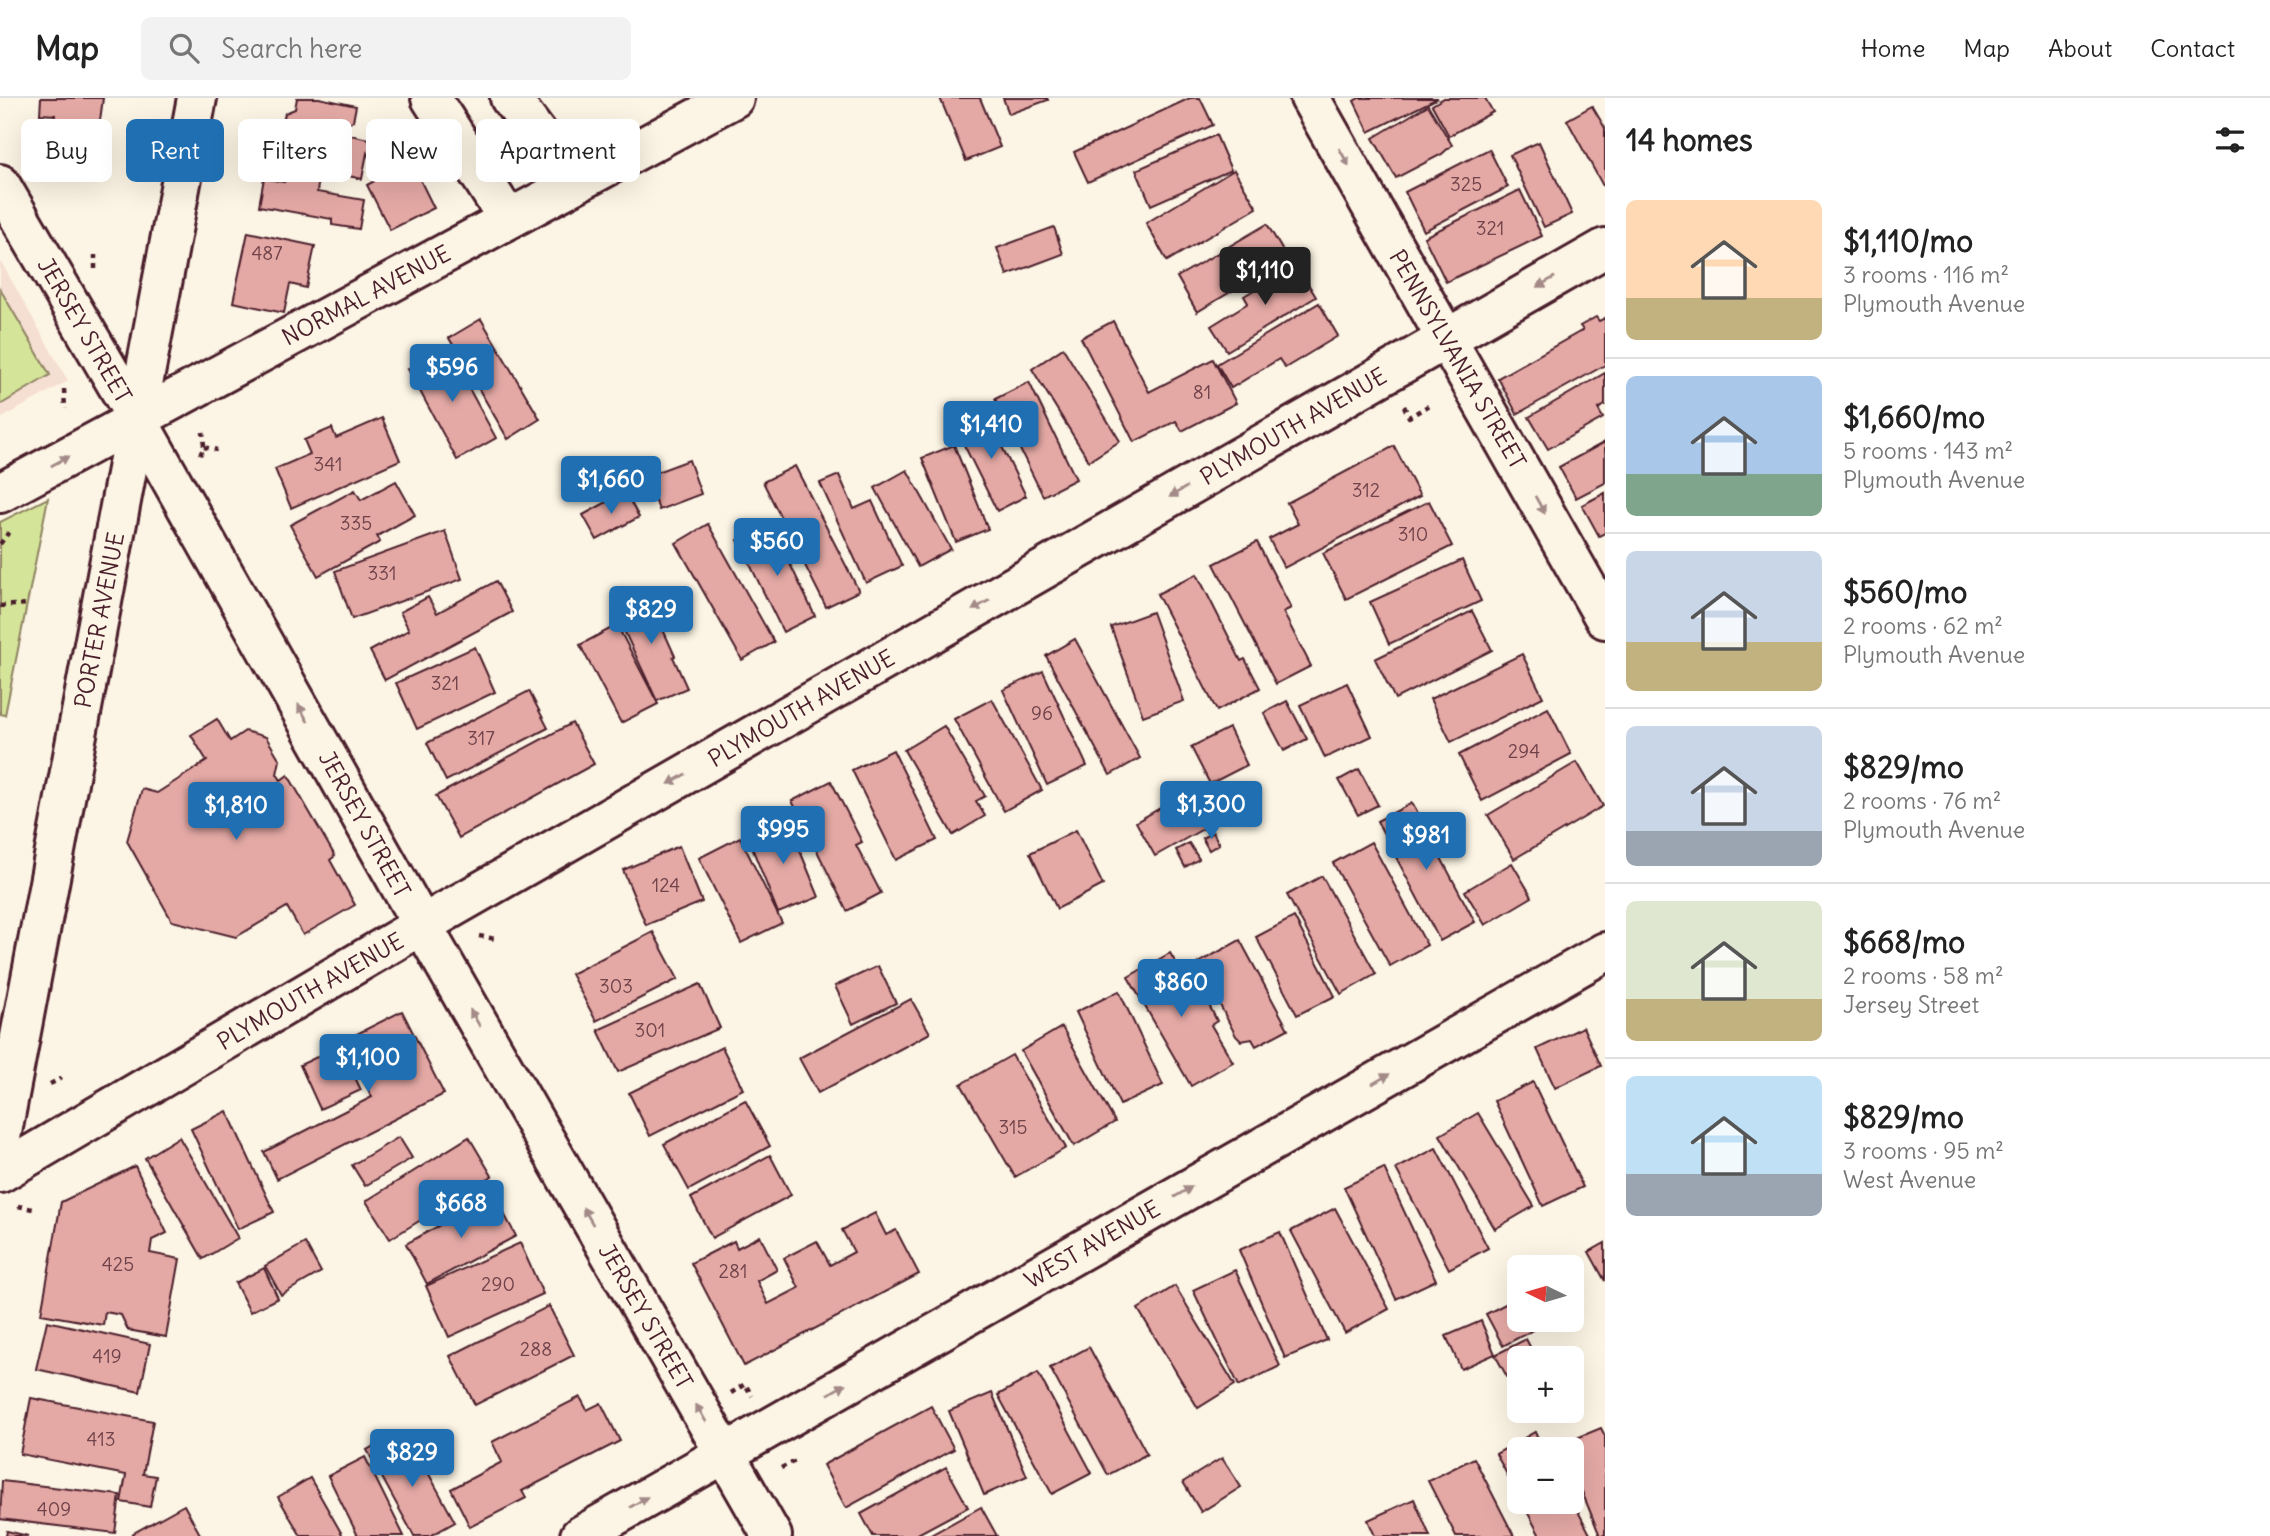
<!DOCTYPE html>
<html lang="en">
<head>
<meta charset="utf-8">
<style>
  :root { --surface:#fff; --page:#f2f2f2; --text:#222; --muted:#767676; --line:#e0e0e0; --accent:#1f6fb2 }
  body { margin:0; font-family:Delius,sans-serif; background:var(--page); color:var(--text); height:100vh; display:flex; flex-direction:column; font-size:26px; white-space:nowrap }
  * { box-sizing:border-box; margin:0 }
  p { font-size:23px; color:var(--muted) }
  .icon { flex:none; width:38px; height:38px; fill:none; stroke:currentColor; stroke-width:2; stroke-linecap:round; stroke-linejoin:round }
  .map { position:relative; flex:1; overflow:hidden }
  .sheet { display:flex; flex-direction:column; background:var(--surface); width:665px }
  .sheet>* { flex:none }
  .banner { position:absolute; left:21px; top:21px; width:665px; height:63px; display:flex; gap:14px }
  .needle { width:46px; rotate:275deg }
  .fabs { position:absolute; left:1507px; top:1157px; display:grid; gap:14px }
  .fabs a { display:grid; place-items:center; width:77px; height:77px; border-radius:10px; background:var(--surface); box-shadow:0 7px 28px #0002; font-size:35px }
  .price { position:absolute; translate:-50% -60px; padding:0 16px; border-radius:7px; background:var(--accent); color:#fff; font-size:23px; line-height:46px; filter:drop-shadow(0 2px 4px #0008) }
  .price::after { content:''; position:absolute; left:50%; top:42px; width:21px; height:16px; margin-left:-10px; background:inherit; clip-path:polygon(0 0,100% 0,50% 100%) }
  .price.active { background:#222; color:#fff }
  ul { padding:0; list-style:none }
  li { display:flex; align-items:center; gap:21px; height:175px; padding:0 21px }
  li+li { border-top:2px solid var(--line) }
  li span { display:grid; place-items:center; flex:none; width:196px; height:140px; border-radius:10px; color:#555 }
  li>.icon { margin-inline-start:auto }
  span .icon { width:84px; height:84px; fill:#fffc; stroke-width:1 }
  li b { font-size:30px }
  h2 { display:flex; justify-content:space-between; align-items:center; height:84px; padding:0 21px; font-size:30px }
  .pill { padding:0 24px; border-radius:10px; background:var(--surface); box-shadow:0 7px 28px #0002; font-size:24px; line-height:63px }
  .pill.active { background:var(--accent); color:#fff }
  header { display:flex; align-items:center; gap:42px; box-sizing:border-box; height:98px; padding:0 35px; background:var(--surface); border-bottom:2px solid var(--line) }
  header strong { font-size:33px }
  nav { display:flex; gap:38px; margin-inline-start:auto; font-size:24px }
  .search { width:490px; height:63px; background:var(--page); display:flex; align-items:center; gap:18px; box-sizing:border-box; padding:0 24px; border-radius:10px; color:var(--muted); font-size:26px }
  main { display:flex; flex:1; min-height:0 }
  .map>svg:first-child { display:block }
  .built { fill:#f5ded2 }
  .green { fill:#d4e599; stroke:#8f8262; stroke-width:2 }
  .building { fill:#e4a9a5; stroke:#4a1f2b; stroke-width:2 }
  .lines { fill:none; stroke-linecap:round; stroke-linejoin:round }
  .minor-casing { stroke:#4a1f2b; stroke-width:44 }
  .path { stroke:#4a1f2b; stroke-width:4.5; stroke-dasharray:5 5; stroke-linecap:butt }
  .minor { stroke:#fcf5e5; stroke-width:38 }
  .oneway { fill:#a38a88 }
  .labels { text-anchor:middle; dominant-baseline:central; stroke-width:5; stroke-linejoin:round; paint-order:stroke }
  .number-label { font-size:19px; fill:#70424a }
  .street-label { font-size:23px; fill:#4a1f2b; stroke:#fcf5e5 }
</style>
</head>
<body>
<header>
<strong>Map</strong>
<div class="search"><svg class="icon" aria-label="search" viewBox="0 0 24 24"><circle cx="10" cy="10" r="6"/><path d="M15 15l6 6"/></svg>Search here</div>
<nav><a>Home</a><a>Map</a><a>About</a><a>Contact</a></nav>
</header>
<main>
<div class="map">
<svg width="1605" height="1438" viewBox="0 0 1605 1438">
  <rect width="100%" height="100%" fill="#fcf5e5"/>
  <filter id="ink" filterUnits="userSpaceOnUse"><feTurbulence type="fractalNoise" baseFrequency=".0143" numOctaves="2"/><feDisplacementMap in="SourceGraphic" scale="14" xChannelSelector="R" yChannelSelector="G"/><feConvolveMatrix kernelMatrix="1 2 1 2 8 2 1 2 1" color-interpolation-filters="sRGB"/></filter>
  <g filter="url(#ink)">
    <!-- built -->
    <polygon class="built" points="0,162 68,283 0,321"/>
    <!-- green -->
    <g class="green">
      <polygon points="0,191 50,277 0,307"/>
      <polygon points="48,400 5,617 0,616 0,424"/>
    </g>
    <!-- building -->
    <g class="building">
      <polygon points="41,0 103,0 96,53 51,48 55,17 40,16"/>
      <polygon points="297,0 319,0 356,8 353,23 332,33 373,42 395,31 434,110 390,132 367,87 380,80 367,55 362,81 275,61 285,15 295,11"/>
      <polygon points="940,0 980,0 1000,49 966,63"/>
      <polygon points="1003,0 1047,0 1048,2 1009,16"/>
      <polygon points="1190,0 1200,0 1213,27 1088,84 1074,54"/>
      <polygon points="1359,0 1438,0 1369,34 1354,3"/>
      <polygon points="1444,0 1485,0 1493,14 1449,38 1432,7"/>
      <polygon points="1428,7 1452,47 1442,56 1396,80 1373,40"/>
      <polygon points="1592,8 1605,30 1605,87 1603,88 1567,22"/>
      <polygon points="1216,37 1231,72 1151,107 1136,72"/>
      <polygon points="1539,44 1572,116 1544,129 1510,57"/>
      <polygon points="1489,51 1508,89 1424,133 1405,94"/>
      <polygon points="287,67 320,73 317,94 364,102 359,131 332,127 332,121 259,108 264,80 284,84"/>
      <polygon points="1234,72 1257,110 1167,163 1146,125"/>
      <polygon points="1520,92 1542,138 1446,184 1424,139"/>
      <polygon points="1267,126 1287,160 1197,214 1177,179"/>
      <polygon points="1054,129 1063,156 1007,177 997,150"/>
      <polygon points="248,134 315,148 306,190 290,186 284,215 233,204"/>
      <polygon points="1296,166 1316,199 1227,253 1211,228 1248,205 1244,198"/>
      <polygon points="1319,205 1338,238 1285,270 1279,261 1231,290 1217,266"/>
      <polygon points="1596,219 1599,223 1605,220 1605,267 1517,316 1498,280 1583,232 1580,228"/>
      <polygon points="481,221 540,321 508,341 449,240"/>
      <polygon points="1113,223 1149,294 1213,261 1236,305 1182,333 1176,323 1134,344 1081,240"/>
      <polygon points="447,250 496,340 457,362 408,271"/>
      <polygon points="1063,250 1120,343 1089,363 1032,271"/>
      <polygon points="1605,275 1605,307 1598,311 1603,320 1548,351 1529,319"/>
      <polygon points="1029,284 1076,381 1043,398 995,301"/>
      <polygon points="985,314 1026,398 997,413 955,329"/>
      <polygon points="382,320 400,362 291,410 275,371 310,356 304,342 332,330 336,340"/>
      <polygon points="1605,344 1605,385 1576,400 1559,369"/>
      <polygon points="954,347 988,431 956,444 922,360"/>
      <polygon points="1394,348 1420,398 1284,470 1269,441 1298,426 1287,405"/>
      <polygon points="689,362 701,396 659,412 646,378"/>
      <polygon points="795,368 859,493 826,509 763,384"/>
      <polygon points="907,372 951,451 918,469 875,390"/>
      <polygon points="839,377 854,411 872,403 902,468 866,485 820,385"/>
      <polygon points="396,383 415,417 377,438 380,444 318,478 290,427 355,392 361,402"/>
      <polygon points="625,394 639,419 597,442 583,417"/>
      <polygon points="1605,395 1605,435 1599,438 1582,407"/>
      <polygon points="1429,403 1452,448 1346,501 1323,455"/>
      <polygon points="708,426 774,544 742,562 676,445"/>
      <polygon points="771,426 815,518 783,534 738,442"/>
      <polygon points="445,433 462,481 352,521 335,473"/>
      <polygon points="1257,444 1291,510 1283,514 1311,568 1276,586 1214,466"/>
      <polygon points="1462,462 1481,503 1389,546 1370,504"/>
      <polygon points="1197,476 1241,563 1245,561 1260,590 1217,613 1157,496"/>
      <polygon points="496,483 512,514 385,582 370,553 409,532 400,514 428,499 437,515"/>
      <polygon points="646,494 675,558 673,559 687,590 657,603 613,509"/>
      <polygon points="1472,513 1492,552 1395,601 1375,561"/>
      <polygon points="1152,514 1184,603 1143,618 1111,529"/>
      <polygon points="617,527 658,606 621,625 580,547"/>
      <polygon points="1075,541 1140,660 1110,677 1046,558"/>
      <polygon points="475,549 495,594 417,631 396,585"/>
      <polygon points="1522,556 1543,599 1451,644 1430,601"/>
      <polygon points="1043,573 1087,668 1047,687 1003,592"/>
      <polygon points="1347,585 1372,638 1325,660 1300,607"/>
      <polygon points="529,593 548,630 446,683 427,645"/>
      <polygon points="992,601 1042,692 1004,713 954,621"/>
      <polygon points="1287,603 1307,641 1284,653 1264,615"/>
      <polygon points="1548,610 1571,656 1482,703 1459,657"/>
      <polygon points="217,621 230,643 245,633 266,639 280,662 277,676 281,682 288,677 335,758 330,762 355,807 303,837 287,809 236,839 172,823 127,743 142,691 157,695 207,663 191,637"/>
      <polygon points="572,625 594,666 459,740 436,698"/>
      <polygon points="944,628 985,698 976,703 985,718 953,737 904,652"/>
      <polygon points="1229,630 1247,667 1210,686 1191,649"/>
      <polygon points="893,652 937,742 896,762 852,672"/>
      <polygon points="1577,664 1603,708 1514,761 1488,717"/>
      <polygon points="1359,671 1378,707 1358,717 1339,682"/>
      <polygon points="831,683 862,744 856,747 881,795 847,813 792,703"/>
      <polygon points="1190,693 1210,727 1155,758 1136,724"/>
      <polygon points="1412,705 1475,824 1440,843 1377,723"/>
      <polygon points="787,721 819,799 778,815 747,737"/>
      <polygon points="1076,732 1103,787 1057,811 1030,755"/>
      <polygon points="1213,734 1219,746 1209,752 1202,740"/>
      <polygon points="740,739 782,825 741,845 699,760"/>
      <polygon points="1371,744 1427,847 1390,868 1333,765"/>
      <polygon points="1189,745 1199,761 1185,769 1176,752"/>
      <polygon points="679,748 702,804 646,827 623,772"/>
      <polygon points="1512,765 1532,799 1485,827 1465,793"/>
      <polygon points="1322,778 1376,876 1341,896 1287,797"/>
      <polygon points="1294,819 1335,898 1297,917 1256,839"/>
      <polygon points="653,834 678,881 596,923 571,876"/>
      <polygon points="1240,842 1288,931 1256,948 1252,941 1241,943 1236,938 1198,865"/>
      <polygon points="1170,855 1198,903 1205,899 1217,923 1211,927 1233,964 1191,988 1128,879"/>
      <polygon points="878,868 896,905 853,926 835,888"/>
      <polygon points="700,886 720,930 618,974 598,932"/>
      <polygon points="1119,893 1163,987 1120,1007 1076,914"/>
      <polygon points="911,901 930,935 818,995 799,960"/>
      <polygon points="402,913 444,996 277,1081 264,1054 372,999 343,943"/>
      <polygon points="1062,929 1115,1024 1074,1048 1021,953"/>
      <polygon points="1583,929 1601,968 1555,990 1537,951"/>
      <polygon points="340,948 361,992 320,1011 300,967"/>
      <polygon points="722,949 743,991 650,1038 629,995"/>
      <polygon points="1012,957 1066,1050 1015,1079 961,986"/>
      <polygon points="1533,984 1583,1089 1543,1108 1494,1003"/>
      <polygon points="745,1002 770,1048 689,1092 664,1046"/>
      <polygon points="227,1013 274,1114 238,1131 191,1031"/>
      <polygon points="1478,1015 1534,1108 1495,1131 1440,1037"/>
      <polygon points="179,1039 238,1140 203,1161 145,1060"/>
      <polygon points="399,1039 412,1060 365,1088 352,1067"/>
      <polygon points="469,1039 492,1078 390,1141 366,1103"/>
      <polygon points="1436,1050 1488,1150 1449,1171 1396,1071"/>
      <polygon points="770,1057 791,1097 712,1140 691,1100"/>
      <polygon points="135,1068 167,1135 152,1142 150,1155 180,1161 166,1239 128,1232 121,1217 105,1214 103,1227 41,1216 61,1104"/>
      <polygon points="1384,1070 1436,1182 1396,1201 1344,1089"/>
      <polygon points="494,1097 516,1138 427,1186 406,1146"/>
      <polygon points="1335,1110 1389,1211 1345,1235 1291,1133"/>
      <polygon points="875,1115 886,1137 896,1132 919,1176 744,1268 691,1165 734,1143 737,1150 760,1138 777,1172 757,1183 768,1206 799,1190 784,1160 817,1143 830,1167 854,1154 842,1132"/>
      <polygon points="1280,1134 1327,1242 1285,1260 1239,1152"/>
      <polygon points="305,1145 321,1174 281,1197 265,1168"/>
      <polygon points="520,1145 543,1196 449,1239 426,1188"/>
      <polygon points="1605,1145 1605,1183 1589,1154"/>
      <polygon points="264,1170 278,1200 250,1214 235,1185"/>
      <polygon points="1235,1172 1280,1268 1239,1288 1193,1192"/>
      <polygon points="1175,1188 1235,1287 1198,1310 1138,1211"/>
      <polygon points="1572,1193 1578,1206 1572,1210"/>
      <polygon points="1519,1199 1519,1222 1544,1222 1546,1225 1503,1248 1486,1216"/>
      <polygon points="549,1208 574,1257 475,1307 450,1258"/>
      <polygon points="47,1223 150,1246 140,1294 36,1271"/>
      <polygon points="1481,1223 1495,1256 1461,1271 1446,1238"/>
      <polygon points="1526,1241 1536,1260 1519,1260 1519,1282 1511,1286 1495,1257"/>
      <polygon points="1089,1249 1147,1356 1108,1377 1050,1270"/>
      <polygon points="1038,1275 1092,1375 1052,1396 998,1297"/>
      <polygon points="992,1295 1027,1378 984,1397 949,1313"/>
      <polygon points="580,1299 587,1312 601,1305 620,1343 522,1393 526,1400 470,1429 451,1391 502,1364 492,1344"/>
      <polygon points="31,1300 153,1323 143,1376 156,1378 150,1409 121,1404 126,1377 20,1356"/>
      <polygon points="931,1308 954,1351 846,1410 823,1367"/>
      <polygon points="1601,1330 1605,1338 1605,1437 1600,1438 1572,1369 1572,1351 1564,1351 1562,1346"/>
      <polygon points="1535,1334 1544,1351 1519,1351 1519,1399 1496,1356"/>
      <polygon points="392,1338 404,1361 417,1354 455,1424 430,1438 414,1438 367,1352"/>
      <polygon points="365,1359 404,1438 358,1438 328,1378"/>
      <polygon points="1222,1360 1241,1389 1201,1414 1183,1384"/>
      <polygon points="1474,1360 1514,1438 1456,1438 1428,1383"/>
      <polygon points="946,1369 968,1409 914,1438 873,1438 861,1416"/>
      <polygon points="310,1380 343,1438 301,1438 278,1399"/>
      <polygon points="2,1383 120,1397 115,1435 0,1421"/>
      <polygon points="1414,1401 1430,1438 1375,1438 1368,1422"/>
      <polygon points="1572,1402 1591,1438 1540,1438 1522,1404 1572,1404"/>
      <polygon points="184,1407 201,1438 133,1438 132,1436"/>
      <polygon points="981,1409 997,1438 929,1438"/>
      <polygon points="7,1433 28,1438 6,1438"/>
    </g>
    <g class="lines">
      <!-- minor casing -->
      <g class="minor-casing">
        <g id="minor">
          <polyline points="431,0 508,121"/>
          <polyline points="510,0 574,85"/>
          <polyline points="1310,0 1605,521"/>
          <polyline points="0,86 137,321 422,827 772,1438"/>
          <polyline points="0,395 734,0"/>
          <polyline points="0,1045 197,0"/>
          <polyline points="0,1075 422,827 1605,150"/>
          <polyline points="580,1438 1605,854"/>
        </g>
      </g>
      <!-- path -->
      <g class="path">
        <polyline points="95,171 95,157"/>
        <polyline points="64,291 65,311"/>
        <polyline points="1404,308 1409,319 1428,308"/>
        <polyline points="204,349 217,352"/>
        <polyline points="200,357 204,349 203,334"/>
        <polyline points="0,446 12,430"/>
        <polyline points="0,508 27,506"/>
        <polyline points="479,838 496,841"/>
        <polyline points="50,986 62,980"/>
        <polyline points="18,1108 33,1111"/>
        <polyline points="731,1295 745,1286 752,1298"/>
        <polyline points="781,1370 793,1364 790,1359"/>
      </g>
      <!-- minor -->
      <use href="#minor" class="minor"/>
    </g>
    <!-- one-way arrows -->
    <defs><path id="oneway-solid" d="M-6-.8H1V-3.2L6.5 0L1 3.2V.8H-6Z" transform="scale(1.75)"/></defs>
    <g class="oneway">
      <use href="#oneway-solid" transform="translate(1344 59) rotate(61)"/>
      <use href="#oneway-solid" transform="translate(1546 184) rotate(150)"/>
      <use href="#oneway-solid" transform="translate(60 363) rotate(-29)"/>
      <use href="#oneway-solid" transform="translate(1178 394) rotate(150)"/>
      <use href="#oneway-solid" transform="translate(1540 407) rotate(61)"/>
      <use href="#oneway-solid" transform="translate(981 507) rotate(150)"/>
      <use href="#oneway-solid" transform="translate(303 615) rotate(-119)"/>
      <use href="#oneway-solid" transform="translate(677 681) rotate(150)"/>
      <use href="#oneway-solid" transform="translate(475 920) rotate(-120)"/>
      <use href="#oneway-solid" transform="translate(1381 981) rotate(-30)"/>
      <use href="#oneway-solid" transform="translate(1183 1094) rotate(-30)"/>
      <use href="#oneway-solid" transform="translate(588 1118) rotate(-120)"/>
      <use href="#oneway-solid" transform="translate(837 1291) rotate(-30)"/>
      <use href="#oneway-solid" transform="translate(701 1315) rotate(-120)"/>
      <use href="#oneway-solid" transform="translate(639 1404) rotate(-30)"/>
    </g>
  </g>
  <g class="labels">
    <!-- number labels -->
    <g class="number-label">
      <text x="1466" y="86">325</text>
      <text x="1490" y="130">321</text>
      <text x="267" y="155">487</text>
      <text x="1202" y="294">81</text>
      <text x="328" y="366">341</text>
      <text x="1366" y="392">312</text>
      <text x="356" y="425">335</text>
      <text x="1413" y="436">310</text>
      <text x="382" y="475">331</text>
      <text x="445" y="585">321</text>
      <text x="1042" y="615">96</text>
      <text x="481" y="640">317</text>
      <text x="1524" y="653">294</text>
      <text x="666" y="787">124</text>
      <text x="616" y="888">303</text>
      <text x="650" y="932">301</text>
      <text x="1013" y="1029">315</text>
      <text x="118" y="1166">425</text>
      <text x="733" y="1173">281</text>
      <text x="498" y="1186">290</text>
      <text x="536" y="1251">288</text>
      <text x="107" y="1258">419</text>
      <text x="101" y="1341">413</text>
      <text x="54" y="1411">409</text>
    </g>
    <!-- street labels -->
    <g class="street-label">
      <text transform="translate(366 197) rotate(-28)">NORMAL AVENUE</text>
      <text transform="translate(85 232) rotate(60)">JERSEY STREET</text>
      <text transform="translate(1458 261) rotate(60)">PENNSYLVANIA STREET</text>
      <text transform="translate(1293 328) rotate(-30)">PLYMOUTH AVENUE</text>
      <text transform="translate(99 522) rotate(-79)">PORTER AVENUE</text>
      <text transform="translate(801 610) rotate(-30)">PLYMOUTH AVENUE</text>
      <text transform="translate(365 726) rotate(61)">JERSEY STREET</text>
      <text transform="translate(310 893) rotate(-30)">PLYMOUTH AVENUE</text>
      <text transform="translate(1092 1146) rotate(-30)">WEST AVENUE</text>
      <text transform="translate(646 1218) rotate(60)">JERSEY STREET</text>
    </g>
  </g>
</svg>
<div class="fabs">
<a><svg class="needle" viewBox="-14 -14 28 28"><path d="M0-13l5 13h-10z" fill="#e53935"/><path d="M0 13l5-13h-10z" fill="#767676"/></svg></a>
<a>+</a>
<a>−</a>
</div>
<b class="price active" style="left:1265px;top:209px">$1,110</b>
<b class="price" style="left:452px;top:306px">$596</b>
<b class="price" style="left:991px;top:363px">$1,410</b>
<b class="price" style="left:611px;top:418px">$1,660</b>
<b class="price" style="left:777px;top:480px">$560</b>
<b class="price" style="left:651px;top:548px">$829</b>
<b class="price" style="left:1211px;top:743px">$1,300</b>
<b class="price" style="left:236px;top:744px">$1,810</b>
<b class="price" style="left:783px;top:768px">$995</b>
<b class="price" style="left:1426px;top:774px">$981</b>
<b class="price" style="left:1181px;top:921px">$860</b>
<b class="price" style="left:368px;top:996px">$1,100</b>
<b class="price" style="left:461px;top:1142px">$668</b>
<b class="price" style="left:412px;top:1391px">$829</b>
<div class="banner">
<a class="pill">Buy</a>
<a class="pill active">Rent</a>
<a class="pill">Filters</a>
<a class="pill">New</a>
<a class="pill">Apartment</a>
</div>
</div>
<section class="sheet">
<h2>14 homes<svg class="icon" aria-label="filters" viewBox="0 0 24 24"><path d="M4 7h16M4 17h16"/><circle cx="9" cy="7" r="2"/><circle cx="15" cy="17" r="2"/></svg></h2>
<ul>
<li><span style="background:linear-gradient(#ffd9b3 70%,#c2b280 0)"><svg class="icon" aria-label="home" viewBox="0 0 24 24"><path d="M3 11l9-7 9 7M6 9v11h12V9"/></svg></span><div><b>$1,110/mo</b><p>3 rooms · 116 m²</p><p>Plymouth Avenue</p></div></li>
<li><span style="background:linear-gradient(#a9c7e8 70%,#7fa58c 0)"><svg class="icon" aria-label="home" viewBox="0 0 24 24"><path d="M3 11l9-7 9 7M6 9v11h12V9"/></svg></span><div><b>$1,660/mo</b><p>5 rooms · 143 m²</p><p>Plymouth Avenue</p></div></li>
<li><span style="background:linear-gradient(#c9d6e8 65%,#c2b280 0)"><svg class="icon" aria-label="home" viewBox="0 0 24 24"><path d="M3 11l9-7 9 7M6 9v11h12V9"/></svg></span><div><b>$560/mo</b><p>2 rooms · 62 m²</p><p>Plymouth Avenue</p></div></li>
<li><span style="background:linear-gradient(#c9d6e8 75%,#9aa5b1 0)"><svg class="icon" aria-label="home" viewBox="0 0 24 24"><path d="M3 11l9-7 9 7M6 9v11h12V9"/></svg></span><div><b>$829/mo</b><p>2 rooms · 76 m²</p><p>Plymouth Avenue</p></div></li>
<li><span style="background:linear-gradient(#dfe7d0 70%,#c2b280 0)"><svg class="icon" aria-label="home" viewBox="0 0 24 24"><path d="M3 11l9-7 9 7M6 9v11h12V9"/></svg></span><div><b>$668/mo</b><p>2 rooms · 58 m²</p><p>Jersey Street</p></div></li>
<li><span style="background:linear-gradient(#bfe0f5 70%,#9aa5b1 0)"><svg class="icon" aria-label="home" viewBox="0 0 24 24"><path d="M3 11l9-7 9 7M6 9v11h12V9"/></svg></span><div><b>$829/mo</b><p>3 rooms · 95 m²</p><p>West Avenue</p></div></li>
</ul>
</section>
</main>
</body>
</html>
